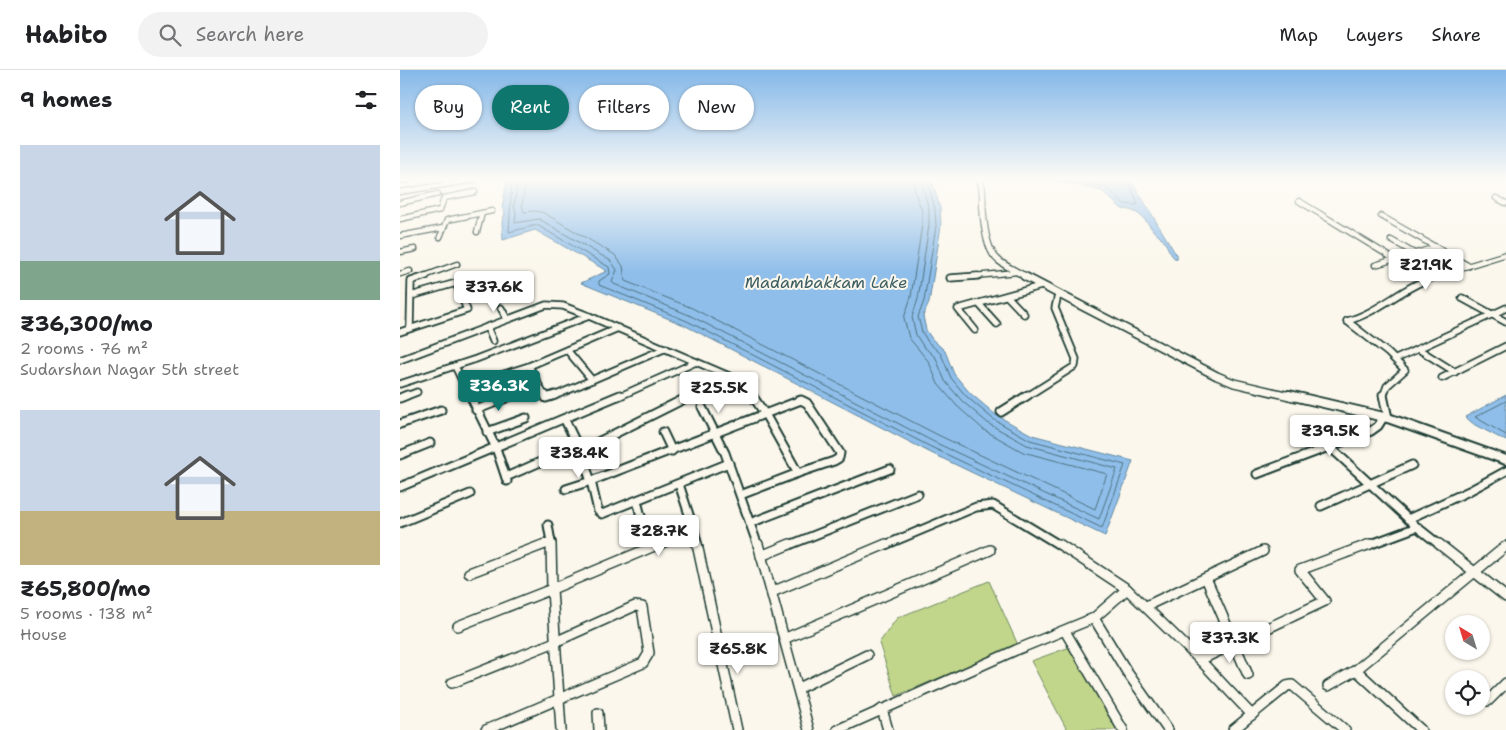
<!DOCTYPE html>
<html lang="en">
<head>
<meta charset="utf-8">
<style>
  :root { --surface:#fff; --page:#f2f2f2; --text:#202124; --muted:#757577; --line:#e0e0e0; --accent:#0f766e }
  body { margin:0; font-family:"Shantell Sans",sans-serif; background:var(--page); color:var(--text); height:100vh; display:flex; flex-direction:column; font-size:19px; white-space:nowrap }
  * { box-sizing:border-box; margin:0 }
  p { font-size:16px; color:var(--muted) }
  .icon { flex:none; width:28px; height:28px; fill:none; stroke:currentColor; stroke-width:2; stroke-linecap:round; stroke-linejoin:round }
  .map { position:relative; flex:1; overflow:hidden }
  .panel { display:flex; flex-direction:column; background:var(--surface); width:400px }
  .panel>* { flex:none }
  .hud { position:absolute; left:15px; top:15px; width:475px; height:45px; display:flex; gap:10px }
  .needle { width:32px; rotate:322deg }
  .tools { position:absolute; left:1045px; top:545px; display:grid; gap:10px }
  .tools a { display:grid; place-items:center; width:45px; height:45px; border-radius:50%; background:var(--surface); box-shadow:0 1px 4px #0004; font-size:25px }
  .price { position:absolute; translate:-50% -42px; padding:0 11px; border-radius:5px; background:#fff; color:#222; font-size:16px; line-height:32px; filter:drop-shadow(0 1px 2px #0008) }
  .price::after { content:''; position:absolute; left:50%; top:30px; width:15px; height:11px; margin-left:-8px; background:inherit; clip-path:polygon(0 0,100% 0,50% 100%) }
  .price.active { background:var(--accent); color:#fff }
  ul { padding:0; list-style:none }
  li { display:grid; align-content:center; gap:10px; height:265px; padding:0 20px }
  li span { display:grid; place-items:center; height:155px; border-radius:0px; color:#555 }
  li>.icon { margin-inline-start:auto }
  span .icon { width:90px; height:90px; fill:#fffc; stroke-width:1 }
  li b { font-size:21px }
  h2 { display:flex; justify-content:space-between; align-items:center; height:60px; padding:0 20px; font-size:21px }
  .tag { padding:0 18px; border-radius:22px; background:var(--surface); box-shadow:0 1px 4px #0004; font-size:18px; line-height:45px }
  .tag.active { background:var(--accent); color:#fff }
  header { display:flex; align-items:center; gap:30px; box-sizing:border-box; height:70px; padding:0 25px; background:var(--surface); border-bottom:1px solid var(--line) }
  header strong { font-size:24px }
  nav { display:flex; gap:28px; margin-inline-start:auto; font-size:18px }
  .search { width:350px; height:45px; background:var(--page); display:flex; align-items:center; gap:12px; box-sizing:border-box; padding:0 18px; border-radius:28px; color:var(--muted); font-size:19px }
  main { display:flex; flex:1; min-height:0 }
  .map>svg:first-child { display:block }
  .green { fill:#c1d68b; stroke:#708a60 }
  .water { fill:#8fbeea; stroke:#628aa1 }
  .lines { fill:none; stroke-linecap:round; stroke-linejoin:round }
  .shore { stroke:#4c717d; stroke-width:1 }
  .minor-far3-casing { stroke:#1f3d34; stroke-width:7 }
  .minor-far2-casing { stroke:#1f3d34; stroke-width:9 }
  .minor-far1-casing { stroke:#1f3d34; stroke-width:11 }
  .minor-casing { stroke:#1f3d34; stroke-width:12 }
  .tertiary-far2-casing { stroke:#1f3d34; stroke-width:8 }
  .tertiary-far1-casing { stroke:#1f3d34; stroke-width:10 }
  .tertiary-casing { stroke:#1f3d34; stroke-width:12 }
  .minor-far3 { stroke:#fbf7ec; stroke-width:4.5 }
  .minor-far2 { stroke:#fbf7ec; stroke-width:5.5 }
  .minor-far1 { stroke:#fbf7ec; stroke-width:7 }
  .minor { stroke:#fbf7ec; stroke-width:9 }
  .tertiary-far2 { stroke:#fbf7ec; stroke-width:5.5 }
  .tertiary-far1 { stroke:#fbf7ec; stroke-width:7 }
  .tertiary { stroke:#fbf7ec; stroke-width:8 }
  .labels { text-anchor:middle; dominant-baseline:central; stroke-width:4; stroke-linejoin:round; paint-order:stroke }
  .water-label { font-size:16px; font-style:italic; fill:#3b5d62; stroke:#fbf7ec }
</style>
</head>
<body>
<header>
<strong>Habito</strong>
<div class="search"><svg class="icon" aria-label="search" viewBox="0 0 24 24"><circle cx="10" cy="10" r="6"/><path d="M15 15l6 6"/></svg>Search here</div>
<nav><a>Map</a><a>Layers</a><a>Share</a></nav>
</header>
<main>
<section class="panel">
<h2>9 homes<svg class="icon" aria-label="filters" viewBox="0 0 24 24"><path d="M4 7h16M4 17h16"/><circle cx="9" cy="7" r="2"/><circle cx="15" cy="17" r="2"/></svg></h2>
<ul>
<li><span style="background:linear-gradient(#c9d6e8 75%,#7fa58c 0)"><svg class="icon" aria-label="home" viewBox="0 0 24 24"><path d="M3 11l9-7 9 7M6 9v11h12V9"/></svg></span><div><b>₹36,300/mo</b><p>2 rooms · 76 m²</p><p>Sudarshan Nagar 5th street</p></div></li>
<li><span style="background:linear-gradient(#c9d6e8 65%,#c2b280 0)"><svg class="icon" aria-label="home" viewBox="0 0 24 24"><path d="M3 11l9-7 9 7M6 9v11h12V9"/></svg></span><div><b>₹65,800/mo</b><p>5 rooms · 138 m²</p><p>House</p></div></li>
</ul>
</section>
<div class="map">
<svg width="1106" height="660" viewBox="0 0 1106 660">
  <rect width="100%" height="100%" fill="#fbf7ec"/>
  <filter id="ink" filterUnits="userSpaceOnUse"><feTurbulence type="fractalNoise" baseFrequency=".02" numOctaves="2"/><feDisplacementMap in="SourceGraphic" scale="10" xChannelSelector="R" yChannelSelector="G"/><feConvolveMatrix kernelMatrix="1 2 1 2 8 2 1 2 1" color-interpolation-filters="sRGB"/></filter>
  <g filter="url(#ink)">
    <!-- green -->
    <g class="green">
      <polygon points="589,511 618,575 496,626 479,573 497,548"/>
      <polygon points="670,577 722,660 667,660 631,591"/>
    </g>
    <!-- water -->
    <g class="water">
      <polygon points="107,110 532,110 540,138 541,156 529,233 523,246 526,260 532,269 545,281 554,304 570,323 596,345 632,365 733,391 705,466 529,382 284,255 181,213 207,201 135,160 103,170 102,152 105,143 102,138"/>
      <path d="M653,110H731L777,186L776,189C770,186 768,176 763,170C760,166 755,164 752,159C744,148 737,139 722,139L702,121Z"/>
      <polygon points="1106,325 1106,371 1075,355 1065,347"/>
    </g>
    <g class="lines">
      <!-- shore -->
      <g class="shore">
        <polyline points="112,110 109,162 137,155 209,197 210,204 199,211 199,215 287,251 531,377 702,458 725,395 630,370 593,349 566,326 551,308 541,284 528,272 522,262 518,247 524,231 536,156 535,139 527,110"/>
        <polyline points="118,110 114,136 116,143 115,153 139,149 211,191 217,200 212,212 214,214 289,245 534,372 699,449 717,399 627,375 589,354 562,331 545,311 536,288 523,276 516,265 512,247 518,229 529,155 529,140 521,110"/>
        <polyline points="126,110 122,135 124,142 136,141 144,143 215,185 223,196 225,211 292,238 538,365 695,439 707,404 623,382 584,360 557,336 538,314 529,292 509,268 504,248 511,227 522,155 522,141 515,123 514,110"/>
        <polyline points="677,110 704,116 724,134 737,135 738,132 727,110"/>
        <polyline points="1106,331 1075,347 1106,365"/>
      </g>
      <!-- minor-far3 casing -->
      <g class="minor-far3-casing">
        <g id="minor-far3">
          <polyline points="0,110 8,110"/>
          <polyline points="0,122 74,110"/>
          <polyline points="1096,128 1106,133"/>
          <polyline points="899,131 994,189"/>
          <polyline points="0,133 38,124"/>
          <polyline points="981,146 1069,196"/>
          <polyline points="0,149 40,140 44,128 75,122"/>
          <polyline points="77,162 82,143"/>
          <polyline points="0,166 43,158"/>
          <polyline points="40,167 47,150 92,141"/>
          <polyline points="991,170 1014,183"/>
          <polyline points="0,182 15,179"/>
          <polyline points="975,195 1036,177"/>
          <polyline points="0,204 10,201"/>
          <polyline points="22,207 57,194"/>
          <polyline points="564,207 617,202"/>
          <polyline points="1032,207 1106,184"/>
        </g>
      </g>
      <!-- minor-far2 casing -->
      <g class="minor-far2-casing">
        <g id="minor-far2">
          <polyline points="550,208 578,206"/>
          <polyline points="607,226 624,244"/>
          <polyline points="1062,228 1106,252"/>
          <polyline points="579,234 597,254"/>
          <polyline points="101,238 107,249"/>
          <path d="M947,251C980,242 1002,217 1036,206"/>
          <polyline points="947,251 988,283 1005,300 987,316 983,327"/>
          <polyline points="87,257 93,271"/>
          <polyline points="10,258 11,211 26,206"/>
          <polyline points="575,260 558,239 641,216"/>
          <polyline points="0,262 67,240 56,213 11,226"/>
          <polyline points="167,280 192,310"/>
          <polyline points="1020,280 1055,302"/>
          <polyline points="996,289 1106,238"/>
          <polyline points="0,290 146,235 163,236 189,246"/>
          <polyline points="55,296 70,327"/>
          <polyline points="129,296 145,327"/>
          <polyline points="1042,308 1106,276"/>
          <polyline points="0,314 76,289 189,246 343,312 353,327"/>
          <polyline points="66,316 129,296 218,258"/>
          <polyline points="4,327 17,322"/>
          <polyline points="111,327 115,325"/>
          <polyline points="152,327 266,278"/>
          <polyline points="218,327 296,292"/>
          <polyline points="289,327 329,307"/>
          <polyline points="626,327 675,296 676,289 655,238 658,225"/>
        </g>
      </g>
      <!-- minor-far1 casing -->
      <g class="minor-far1-casing">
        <g id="minor-far1">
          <polyline points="70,325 96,378 107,411"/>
          <polyline points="145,325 146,328 155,325"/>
          <polyline points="292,325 180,381 191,411 401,330 407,333 440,383 439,388 434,391 398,403"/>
          <polyline points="983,325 988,348"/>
          <polyline points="0,328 7,325"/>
          <polyline points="302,337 325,383 358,476"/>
          <polyline points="76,340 114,325"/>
          <polyline points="601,342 628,325"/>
          <polyline points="165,350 180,381"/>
          <polyline points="0,354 41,340"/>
          <polyline points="87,362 126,348"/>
          <polyline points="263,362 272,381"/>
          <polyline points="929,376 1017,457 1041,476"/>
          <polyline points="0,385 30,373"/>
          <polyline points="857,404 971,361 978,356 983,348"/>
          <polyline points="106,407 147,389"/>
          <polyline points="279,414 294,460"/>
          <polyline points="0,417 220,325"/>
          <polyline points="166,419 191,411 198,441 202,444 329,393"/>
          <polyline points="343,424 398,403 365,344 352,325"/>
          <polyline points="237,431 243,454"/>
          <polyline points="921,436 1012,395"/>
          <polyline points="1008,449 1069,421 1106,401"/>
          <polyline points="0,453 70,424"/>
          <polyline points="350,453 490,399"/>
          <polyline points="148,455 151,472"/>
          <polyline points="141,476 151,472 151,476"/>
          <polyline points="256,476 294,460 298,476"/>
          <polyline points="387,476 518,424"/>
          <polyline points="483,476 576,437 593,435 661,476"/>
          <polyline points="966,476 1017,457"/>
        </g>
      </g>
      <!-- minor casing -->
      <g class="minor-casing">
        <g id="minor">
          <polyline points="151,474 152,519 259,474"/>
          <polyline points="297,474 337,660"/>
          <polyline points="358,474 409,660"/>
          <polyline points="659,474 727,519 694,548 727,602 768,660"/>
          <polyline points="1039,474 1106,527"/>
          <polyline points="361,486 390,474"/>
          <polyline points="69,503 145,474"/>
          <polyline points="806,508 848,605"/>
          <polyline points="727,519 800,590 925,531 900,500 970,474"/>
          <polyline points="372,522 486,474"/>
          <polyline points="746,536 863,481"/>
          <polyline points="58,556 152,519 161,660"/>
          <polyline points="665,561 723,660"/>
          <polyline points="386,568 590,480"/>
          <polyline points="800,590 852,645"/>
          <polyline points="956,600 1021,660"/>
          <polyline points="52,613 155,572 235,536 242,537 249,583 243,593 86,660"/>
          <polyline points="928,616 956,600 1106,476"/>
          <polyline points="399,618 467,585"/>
          <polyline points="1088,631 1106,613"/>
          <polyline points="482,639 488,660"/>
          <polyline points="198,643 199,660"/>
          <polyline points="437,660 616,580 694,548"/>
          <polyline points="833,660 887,616 892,615 945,660"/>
        </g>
      </g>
      <!-- tertiary-far2 casing -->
      <g class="tertiary-far2-casing">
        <path id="tertiary-far2" d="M580,110C584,121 582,130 583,141C584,156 587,181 598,190C606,197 617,201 626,207"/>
      </g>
      <!-- tertiary-far1 casing -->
      <g class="tertiary-far1-casing">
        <polyline id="tertiary-far1" points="624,206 817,306 834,313 894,327"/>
      </g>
      <!-- tertiary casing -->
      <g class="tertiary-casing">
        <polyline id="tertiary" points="889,325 988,348 1106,390"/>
      </g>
      <!-- minor-far3 -->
      <use href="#minor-far3" class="minor-far3"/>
      <!-- minor-far2 -->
      <use href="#minor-far2" class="minor-far2"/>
      <!-- minor-far1 -->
      <use href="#minor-far1" class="minor-far1"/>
      <!-- minor -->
      <use href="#minor" class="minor"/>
      <!-- tertiary-far2 -->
      <use href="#tertiary-far2" class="tertiary-far2"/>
      <!-- tertiary-far1 -->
      <use href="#tertiary-far1" class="tertiary-far1"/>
      <!-- tertiary -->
      <use href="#tertiary" class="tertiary"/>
    </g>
  </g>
  <!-- sky -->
  <linearGradient id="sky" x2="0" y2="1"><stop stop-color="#84b8e9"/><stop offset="0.54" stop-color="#fdfbf6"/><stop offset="1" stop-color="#fdfbf6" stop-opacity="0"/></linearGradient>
  <rect width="1106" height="202" fill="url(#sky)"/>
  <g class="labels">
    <!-- water labels -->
    <g class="water-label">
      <text x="426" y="212">Madambakkam Lake</text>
    </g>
  </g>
</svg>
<div class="tools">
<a><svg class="needle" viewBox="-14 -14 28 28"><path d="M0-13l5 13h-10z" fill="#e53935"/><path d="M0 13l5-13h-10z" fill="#757577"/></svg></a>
<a><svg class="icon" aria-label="locate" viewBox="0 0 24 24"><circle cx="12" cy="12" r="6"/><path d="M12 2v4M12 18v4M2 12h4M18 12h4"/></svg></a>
</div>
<b class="price" style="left:1026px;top:221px">₹21.9K</b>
<b class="price" style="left:94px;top:243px">₹37.6K</b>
<b class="price active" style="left:99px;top:342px">₹36.3K</b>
<b class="price" style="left:319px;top:344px">₹25.5K</b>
<b class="price" style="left:930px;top:387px">₹39.5K</b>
<b class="price" style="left:179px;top:409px">₹38.4K</b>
<b class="price" style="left:259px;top:487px">₹28.7K</b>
<b class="price" style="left:830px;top:594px">₹37.3K</b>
<b class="price" style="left:338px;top:605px">₹65.8K</b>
<div class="hud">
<a class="tag">Buy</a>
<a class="tag active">Rent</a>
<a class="tag">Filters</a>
<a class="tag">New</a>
</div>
</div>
</main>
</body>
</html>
